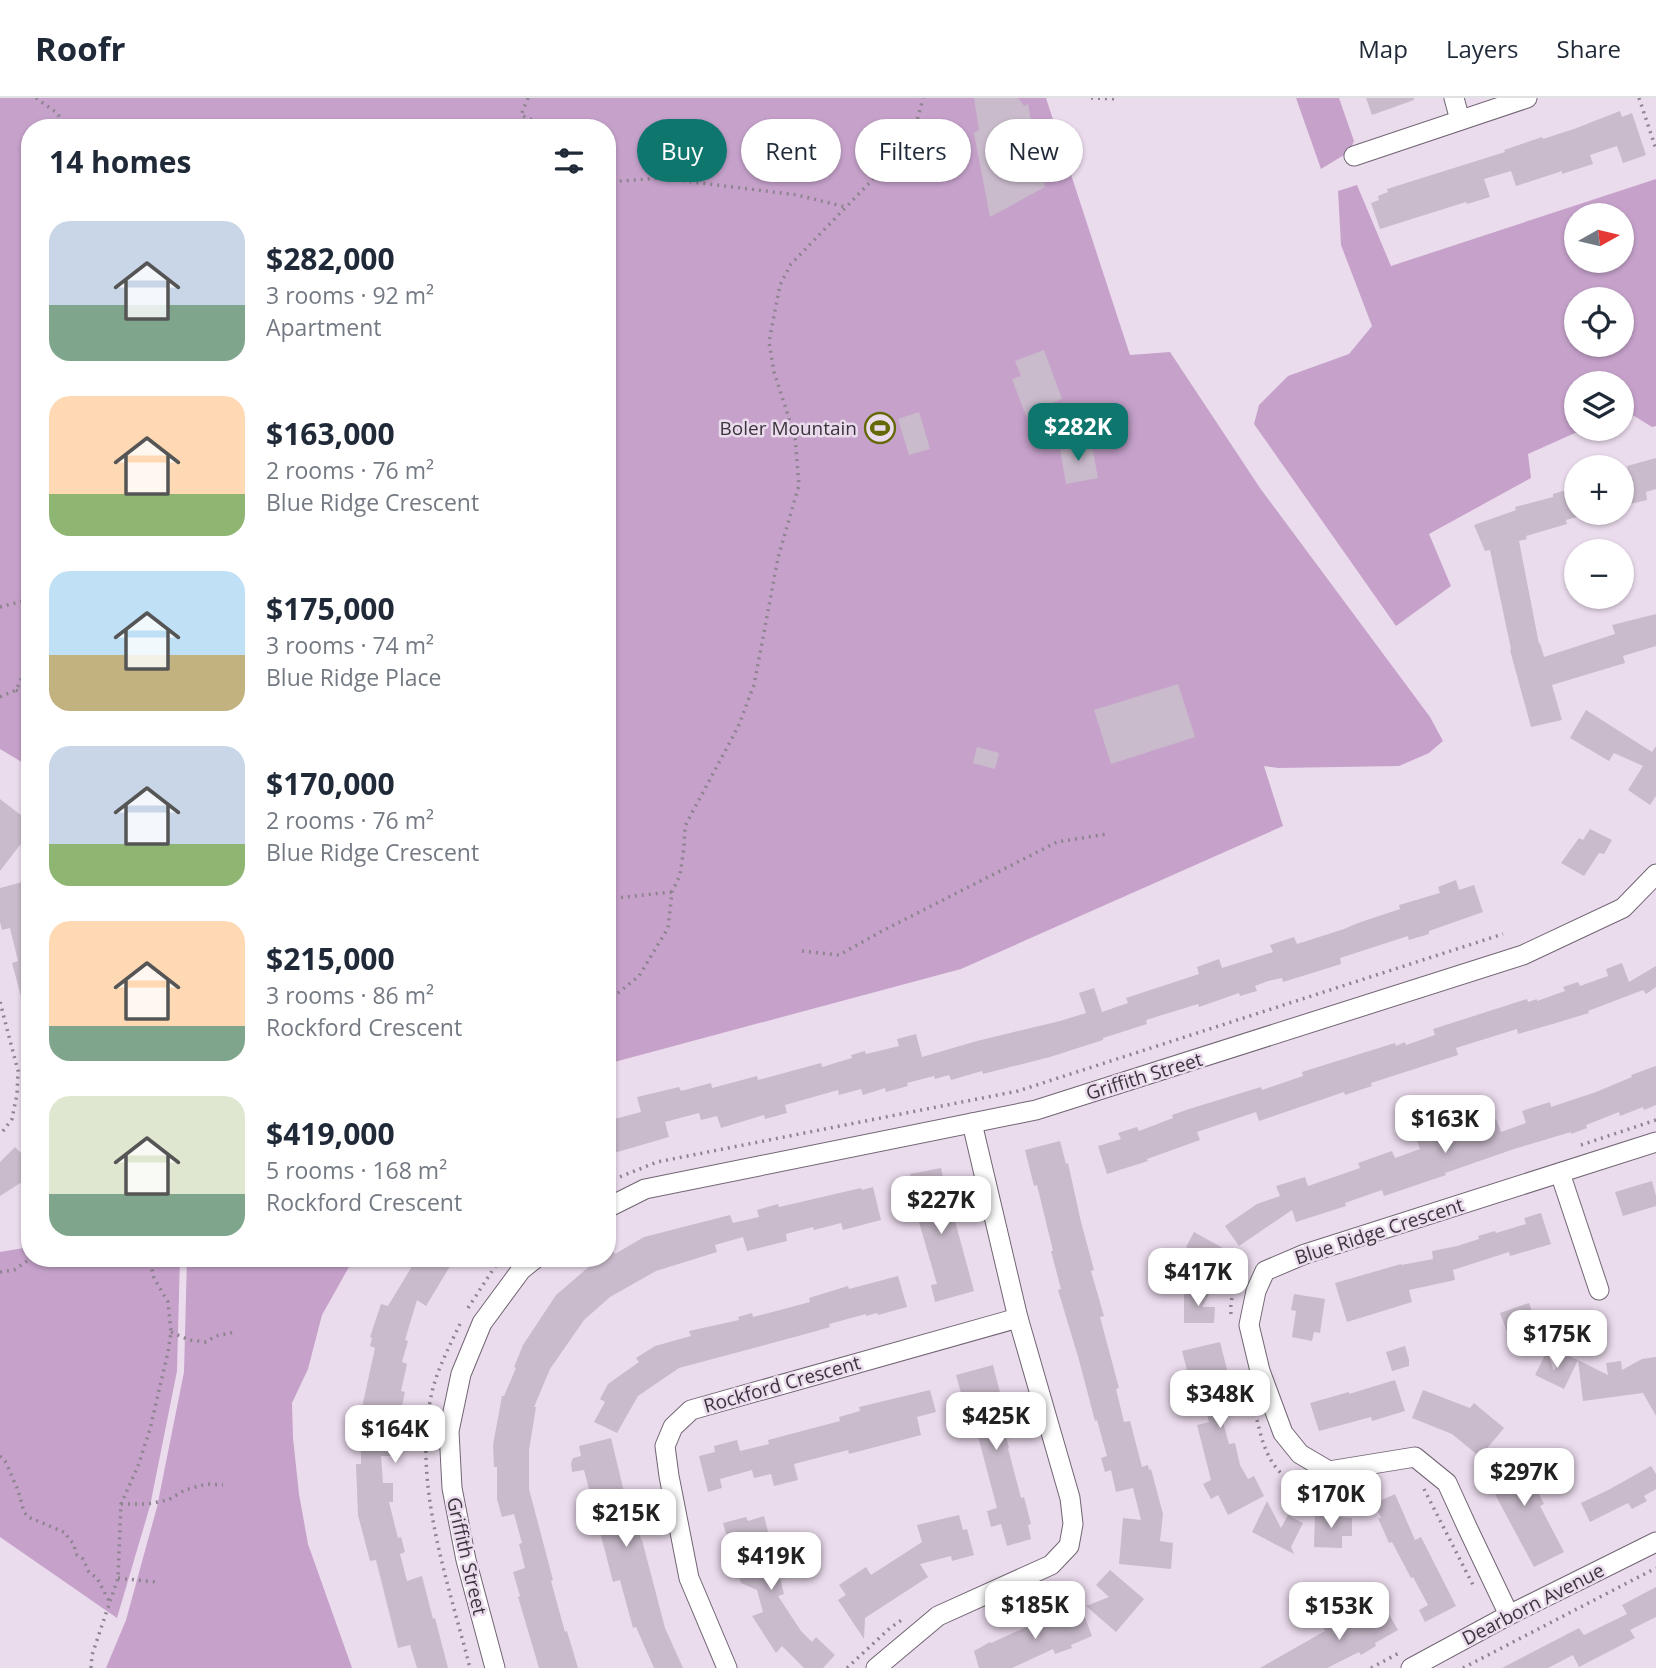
<!DOCTYPE html>
<html lang="en">
<head>
<meta charset="utf-8">
<style>
  :root { --surface:#fff; --page:#f6f6f7; --text:#1f2937; --muted:#747a83; --line:#e0e1e3; --accent:#0f766e }
  body { margin:0; font-family:"Open Sans",sans-serif; background:var(--page); color:var(--text); height:100vh; display:flex; flex-direction:column; font-size:26px; white-space:nowrap }
  * { box-sizing:border-box; margin:0 }
  p { font-size:23px; color:var(--muted) }
  .icon { flex:none; width:38px; height:38px; fill:none; stroke:currentColor; stroke-width:2; stroke-linecap:round; stroke-linejoin:round }
  .map { position:relative; flex:1; overflow:hidden }
  .panel { position:absolute; left:21px; top:21px; width:595px; height:1148px; display:flex; flex-direction:column; background:var(--surface); border-radius:28px; box-shadow:0 2px 5px #0004 }
  .panel>* { flex:none }
  .guide { position:absolute; left:637px; top:21px; width:665px; height:63px; display:flex; gap:14px }
  .needle { width:46px; rotate:82deg }
  .tools { position:absolute; left:1564px; top:105px; display:grid; gap:14px }
  .tools a { display:grid; place-items:center; width:70px; height:70px; border-radius:50%; background:var(--surface); box-shadow:0 2px 5px #0004; font-size:35px }
  .price { position:absolute; translate:-50% -60px; padding:0 16px; border-radius:14px; background:#fff; color:#222; font-size:23px; line-height:46px; filter:drop-shadow(0 2px 4px #0008) }
  .price::after { content:''; position:absolute; left:50%; top:42px; width:21px; height:16px; margin-left:-10px; background:inherit; clip-path:polygon(0 0,100% 0,50% 100%) }
  .price.selected { background:var(--accent); color:#fff }
  ul { padding:0; list-style:none }
  li { display:flex; align-items:center; gap:21px; height:175px; padding:0 28px }
  li span { display:grid; place-items:center; flex:none; width:196px; height:140px; border-radius:21px; color:#555 }
  li>.icon { margin-inline-start:auto }
  span .icon { width:84px; height:84px; fill:#fffc; stroke-width:1 }
  li b { font-size:30px }
  h2 { display:flex; justify-content:space-between; align-items:center; height:84px; padding:0 28px; font-size:30px }
  .tag { padding:0 24px; border-radius:32px; background:var(--surface); box-shadow:0 2px 5px #0004; font-size:24px; line-height:63px }
  .tag.selected { background:var(--accent); color:#fff }
  header { display:flex; align-items:center; gap:42px; box-sizing:border-box; height:98px; padding:0 35px; background:var(--surface); border-bottom:2px solid var(--line) }
  header strong { font-size:33px }
  nav { display:flex; gap:38px; margin-inline-start:auto; font-size:24px }
  .map>svg:first-child { display:block }
  .green { fill:#c6a2cb; fill-rule:evenodd }
  .building { fill:#c9bbcb }
  .lines { fill:none; stroke-linecap:round; stroke-linejoin:round }
  .minor-casing { stroke:#716573; stroke-width:21 }
  .path { stroke:#8e8490; stroke-width:3.5; stroke-dasharray:2 5; stroke-linecap:butt }
  .minor { stroke:#fff; stroke-width:19 }
  .labels { text-anchor:middle; dominant-baseline:central; stroke-width:5; stroke-linejoin:round; paint-order:stroke }
  .poi-label { font-size:19px; fill:#3b353c; stroke:#ebdced; text-anchor:end }
  .street-label { font-size:19px; fill:#3b353c; stroke:#ebdced }
</style>
</head>
<body>
<header>
<strong>Roofr</strong>
<nav><a>Map</a><a>Layers</a><a>Share</a></nav>
</header>
<div class="map">
<svg width="1656" height="1570" viewBox="0 0 1656 1570">
  <rect width="100%" height="100%" fill="#ebdced"/>
  <!-- green -->
  <g class="green">
    <polygon points="0,0 1046,0 1130,257 1170,254 1260,390 1430,619 1443,643 1429,655 1399,668 1278,670 1264,668 1283,728 961,871 607,966 607,30 30,30 30,673 20,663 0,651"/>
    <polygon points="1296,0 1339,0 1354,43 1349,54 1321,71"/>
    <path d="M1656,81V328L1652,329L1626,313L1622,314V285H1577V331H1584L1528,356L1531,380L1429,436L1451,488L1396,528L1254,326L1259,307L1288,278L1349,256L1372,228L1341,147L1338,93L1357,87L1391,168ZM1577,117H1622V163H1577ZM1577,201H1622V247H1577Z"/>
    <polygon points="30,1149 30,1160 180,1160 177,1273 150,1408 117,1520 0,1439 0,1154"/>
    <polygon points="187,1160 354,1160 322,1217 308,1271 292,1305 293,1340 299,1396 308,1446 352,1570 106,1570 126,1522 157,1409 184,1274"/>
  </g>
  <!-- building -->
  <g class="building">
    <polygon points="974,0 1018,0 1024,8 1028,6 1037,55 1039,54 1045,89 990,119 974,35 979,32"/>
    <polygon points="1366,0 1414,0 1414,2 1372,17"/>
    <polygon points="1620,13 1622,19 1632,15 1646,57 1623,65 1617,48 1590,57 1593,66 1562,76 1562,73 1516,88 1511,73 1484,81 1490,99 1467,106 1466,104 1380,131 1371,105 1379,102 1378,98 1388,94 1387,91 1505,54 1504,52 1542,39 1543,41 1574,31"/>
    <polygon points="1044,252 1062,301 1044,308 1047,315 1028,323 1012,281 1021,278 1015,263"/>
    <polygon points="919,314 930,351 909,357 898,321"/>
    <polygon points="1074,342 1075,351 1092,348 1098,380 1066,386 1059,345"/>
    <polygon points="1656,360 1656,391 1646,394 1647,402 1622,408 1622,373 1628,372 1627,368"/>
    <polygon points="1577,389 1577,419 1566,422 1567,426 1526,438 1527,441 1519,443 1539,546 1540,545 1544,559 1615,536 1612,527 1656,516 1656,548 1623,558 1625,565 1552,587 1562,622 1531,629 1510,552 1511,551 1490,452 1485,453 1474,427 1516,412 1515,409 1553,399 1553,396"/>
    <polygon points="1178,586 1195,639 1111,666 1094,612"/>
    <polygon points="1586,612 1652,654 1656,648 1656,698 1650,707 1628,692 1643,668 1614,655 1609,663 1570,640"/>
    <polygon points="977,649 999,655 995,671 973,665"/>
    <polygon points="0,701 30,724 30,734 0,773"/>
    <polygon points="1590,731 1612,742 1604,756 1599,755 1584,778 1561,765 1579,740 1583,742"/>
    <polygon points="30,782 30,912 25,913 12,865 18,863 10,830 2,832 0,824 0,790"/>
    <polygon points="1456,782 1459,792 1474,787 1483,814 1429,833 1429,836 1409,842 1408,838 1340,860 1341,866 1325,871 1283,884 1282,880 1268,883 1255,888 1257,893 1240,898 1239,895 1199,909 1198,906 1146,922 1147,926 1103,940 1103,942 1050,959 983,976 982,973 951,982 949,977 935,981 934,978 907,985 908,988 886,994 885,990 863,997 861,991 839,997 838,992 785,1007 787,1015 765,1021 764,1017 721,1030 717,1018 701,1022 699,1015 665,1024 669,1039 607,1057 607,1023 641,1014 637,999 679,989 681,993 711,985 712,990 757,978 758,982 821,965 822,969 852,960 851,957 865,953 866,956 899,948 897,941 916,936 922,959 977,943 1060,923 1086,915 1079,895 1094,890 1102,914 1128,905 1126,900 1199,876 1197,869 1219,861 1222,870 1273,854 1270,847 1294,839 1297,846 1344,831 1358,825 1400,811 1399,807 1440,795 1438,789"/>
    <polygon points="1622,865 1629,884 1656,868 1656,889 1646,896 1643,892 1588,913 1589,915 1556,925 1518,936 1517,931 1456,950 1458,957 1371,985 1372,988 1345,997 1344,994 1259,1023 1256,1014 1197,1034 1200,1042 1147,1061 1148,1063 1107,1076 1098,1048 1121,1041 1118,1035 1137,1029 1139,1033 1173,1020 1172,1017 1189,1011 1261,989 1262,992 1303,978 1302,974 1318,969 1395,945 1396,948 1405,944 1406,947 1435,937 1433,931 1527,901 1528,904 1537,901 1537,903 1565,893 1563,889 1578,884 1580,888 1608,878 1606,871"/>
    <polygon points="1656,968 1656,1007 1644,1012 1643,1009 1620,1018 1619,1014 1586,1027 1587,1030 1571,1036 1571,1034 1514,1051 1445,1075 1446,1077 1384,1098 1382,1092 1345,1105 1346,1108 1296,1124 1292,1112 1239,1148 1225,1128 1257,1106 1280,1098 1276,1088 1305,1079 1308,1088 1360,1070 1358,1065 1392,1053 1395,1060 1420,1051 1416,1040 1431,1035 1433,1041 1496,1021 1501,1034 1526,1025 1522,1013 1550,1004 1551,1009 1596,994 1632,979 1631,977"/>
    <polygon points="1060,1043 1066,1066 1068,1065 1081,1124 1094,1172 1091,1173 1104,1218 1100,1219 1119,1290 1116,1291 1124,1324 1130,1323 1142,1369 1148,1367 1149,1372 1151,1371 1163,1416 1160,1443 1173,1445 1171,1471 1119,1466 1123,1420 1141,1422 1133,1390 1116,1394 1111,1372 1105,1374 1101,1360 1107,1358 1097,1322 1095,1323 1079,1262 1058,1192 1061,1191 1051,1153 1053,1153 1037,1087 1034,1088 1025,1052"/>
    <polygon points="30,1046 30,1092 22,1084 0,1098 0,1064 15,1049 21,1055"/>
    <polygon points="941,1070 950,1113 952,1112 974,1193 935,1204 931,1187 937,1186 918,1121 910,1076"/>
    <polygon points="1652,1083 1656,1098 1656,1108 1623,1118 1615,1094"/>
    <polygon points="873,1089 881,1122 843,1132 841,1125 814,1132 813,1129 786,1136 787,1143 747,1153 743,1139 715,1147 717,1154 656,1173 610,1199 584,1222 550,1271 534,1309 536,1309 529,1352 529,1391 553,1482 551,1483 565,1534 567,1533 578,1570 539,1570 518,1499 520,1498 513,1474 525,1470 519,1446 522,1445 514,1416 502,1419 497,1401 497,1369 494,1369 493,1347 502,1298 504,1298 516,1270 514,1269 523,1247 556,1197 591,1167 603,1160 607,1160 607,1158 614,1154 615,1156 644,1139 730,1117 733,1125 759,1119 757,1112 778,1106 779,1109 861,1090 862,1092"/>
    <polygon points="1541,1115 1551,1146 1510,1158 1509,1154 1453,1172 1455,1182 1409,1192 1412,1204 1347,1224 1335,1185 1401,1166 1401,1167 1433,1161 1432,1153 1457,1148 1479,1141 1478,1138 1495,1133 1496,1135 1526,1126 1524,1120"/>
    <polygon points="1194,1134 1230,1154 1217,1163 1225,1168 1216,1183 1188,1167 1195,1154 1186,1149"/>
    <polygon points="417,1160 455,1160 426,1208 417,1202 405,1242 408,1243 402,1264 407,1266 401,1293 405,1294 402,1308 395,1307 395,1342 399,1342 399,1358 381,1358 383,1385 393,1385 393,1404 389,1404 398,1440 401,1439 405,1454 400,1456 407,1483 422,1478 433,1521 435,1520 448,1570 417,1570 410,1547 398,1550 376,1462 370,1463 358,1417 356,1366 361,1366 361,1314 375,1250 370,1248 372,1240 370,1239 381,1206 388,1208"/>
    <polygon points="898,1178 907,1209 878,1217 877,1215 866,1218 866,1216 829,1226 830,1229 813,1234 679,1270 638,1298 617,1335 594,1324 605,1304 600,1301 608,1286 639,1264 636,1260 655,1248 691,1238 689,1233 739,1222 738,1219 752,1215 753,1219 810,1204 809,1200 848,1188 849,1191"/>
    <polygon points="1184,1193 1211,1193 1202,1209 1215,1209 1214,1225 1184,1225"/>
    <polygon points="1294,1196 1325,1201 1320,1235 1314,1234 1312,1243 1292,1239 1296,1213 1291,1212"/>
    <polygon points="1529,1205 1539,1234 1511,1244 1500,1215"/>
    <polygon points="1220,1244 1233,1295 1236,1294 1240,1312 1221,1317 1229,1346 1235,1345 1240,1367 1248,1381 1254,1378 1264,1398 1228,1417 1218,1397 1211,1401 1203,1386 1211,1382 1197,1327 1209,1324 1197,1278 1189,1280 1182,1253"/>
    <polygon points="1405,1248 1409,1262 1409,1268 1392,1273 1386,1254"/>
    <polygon points="1547,1253 1554,1273 1562,1255 1578,1262 1564,1291 1535,1277"/>
    <polygon points="1656,1259 1656,1318 1643,1295 1583,1303 1578,1262 1608,1277 1606,1265 1621,1263 1622,1272 1642,1261"/>
    <polygon points="993,1267 1009,1330 1004,1331 1009,1350 1008,1350 1021,1400 1024,1399 1031,1426 1028,1427 1031,1441 1007,1448 1001,1426 991,1429 987,1413 997,1410 971,1312 966,1313 956,1277"/>
    <polygon points="1395,1282 1405,1313 1372,1323 1371,1319 1319,1333 1310,1305 1349,1294 1349,1296"/>
    <polygon points="930,1292 936,1314 917,1319 921,1337 849,1356 848,1352 794,1366 798,1382 774,1388 771,1376 754,1380 752,1372 720,1381 722,1390 708,1394 699,1358 715,1354 714,1348 737,1342 740,1353 769,1346 768,1342 840,1323 839,1319 860,1313 859,1309"/>
    <polygon points="1423,1292 1470,1310 1474,1305 1504,1330 1480,1359 1452,1336 1412,1320"/>
    <polygon points="611,1340 625,1398 629,1397 641,1442 642,1442 665,1530 683,1570 654,1570 636,1529 633,1530 620,1482 613,1484 584,1372 572,1374 571,1365 573,1360 581,1358 579,1348"/>
    <polygon points="1518,1353 1544,1406 1540,1408 1564,1454 1534,1469 1497,1400 1490,1384 1493,1383 1486,1369"/>
    <polygon points="1651,1368 1656,1376 1656,1391 1644,1398 1647,1403 1632,1411 1628,1405 1590,1424 1581,1405 1610,1391"/>
    <polygon points="1395,1396 1415,1442 1421,1439 1456,1508 1425,1524 1419,1512 1428,1507 1413,1479 1411,1480 1392,1444 1389,1445 1378,1420 1381,1420 1375,1405"/>
    <polygon points="1267,1403 1281,1430 1288,1417 1303,1425 1291,1449 1294,1456 1252,1434"/>
    <polygon points="1315,1415 1337,1415 1337,1419 1352,1420 1352,1438 1342,1438 1342,1450 1314,1449"/>
    <polygon points="959,1417 963,1432 967,1431 974,1457 952,1463 951,1458 920,1466 928,1479 865,1520 864,1541 838,1502 846,1497 839,1487 866,1469 871,1477 922,1444 917,1427"/>
    <polygon points="764,1418 784,1496 778,1498 801,1533 812,1544 816,1539 835,1557 823,1570 804,1570 782,1548 776,1555 752,1518 763,1514 757,1492 741,1485 730,1443 728,1443 723,1425 746,1419 748,1423"/>
    <polygon points="1110,1472 1144,1501 1116,1534 1086,1508 1109,1499 1096,1487"/>
    <polygon points="1656,1489 1656,1519 1630,1532 1635,1540 1579,1569 1573,1557 1548,1570 1502,1570 1579,1530 1584,1537 1627,1516 1622,1507"/>
    <polygon points="1383,1506 1398,1532 1375,1545 1376,1548 1361,1557 1359,1554 1327,1570 1260,1570 1325,1533 1322,1528 1334,1522 1339,1531"/>
    <polygon points="1081,1509 1092,1538 1071,1547 1072,1550 1055,1556 1053,1551 1012,1570 979,1570 974,1553 990,1544 991,1545 1031,1527 1032,1528"/>
  </g>
  <g class="lines">
    <!-- minor casing -->
    <g class="minor-casing">
      <g id="minor">
        <polyline points="1454,0 1460,22"/>
        <polyline points="1354,58 1527,0"/>
        <polyline points="1560,1075 1599,1192"/>
        <polyline points="607,1110 645,1091 1036,1012 1523,857 1623,810 1656,776"/>
        <polyline points="1509,1517 1468,1431 1447,1385 1415,1359 1329,1373 1300,1356 1283,1335 1260,1273 1249,1227 1256,1193 1265,1173 1305,1156 1656,1044"/>
        <polyline points="495,1570 466,1462 452,1390 449,1333 461,1276 482,1225 521,1172 536,1160"/>
        <polyline points="727,1570 689,1480 669,1378 665,1348 673,1329 691,1312 1018,1220"/>
        <polyline points="876,1570 938,1518 1051,1467 1069,1448 1073,1426 1070,1400 1018,1220 972,1025"/>
        <polyline points="1411,1570 1509,1517 1656,1444"/>
      </g>
    </g>
    <!-- path -->
    <g class="path">
      <polyline points="36,0 57,15 67,30"/>
      <polyline points="528,0 521,17 550,30"/>
      <polyline points="1091,0 1119,1"/>
      <polyline points="1639,0 1656,51"/>
      <polyline points="607,89 621,83 661,80 797,97 846,109"/>
      <polyline points="0,509 30,501"/>
      <polyline points="16,592 30,600"/>
      <polyline points="0,599 16,592 30,563"/>
      <polyline points="607,801 672,794"/>
      <polyline points="802,853 839,857 884,832 1057,744 1107,736"/>
      <polyline points="0,904 18,973 17,996 12,1021 0,1037"/>
      <polyline points="607,904 639,878 668,830 672,794 680,777 684,750 685,728 738,629 754,587 778,460 799,387 795,339 774,274 769,244 780,187 791,166 904,49 914,34 923,0"/>
      <polyline points="1581,1047 1656,1022"/>
      <polyline points="607,1084 657,1064 1018,993 1503,836"/>
      <polyline points="0,1174 14,1172 30,1161 38,1160"/>
      <polyline points="468,1210 496,1167 503,1160"/>
      <path d="M1231,1216C1230,1204 1233,1193 1238,1183"/>
      <path d="M460,1226C450,1247 439,1268 433,1290C410,1380 448,1483 470,1570"/>
      <polyline points="171,1234 189,1242 206,1244 216,1238 235,1234"/>
      <path d="M1257,1322C1261,1339 1266,1359 1279,1373C1302,1398 1343,1397 1373,1386"/>
      <polyline points="0,1358 5,1363 18,1392 24,1414 28,1419 66,1435 68,1440 73,1445 77,1457 83,1461 89,1474 97,1480 109,1503"/>
      <polyline points="1424,1391 1473,1487"/>
      <polyline points="121,1406 147,1406 168,1402 185,1392 206,1386 223,1387"/>
      <polyline points="118,1480 156,1484"/>
      <polyline points="91,1570 92,1557 118,1480 121,1406 138,1368 150,1331 168,1254 171,1234 168,1204 154,1180 149,1160"/>
      <polyline points="847,1570 890,1530 903,1521"/>
      <polyline points="1371,1570 1399,1555"/>
      <polyline points="1463,1570 1656,1470"/>
    </g>
    <!-- minor -->
    <use href="#minor" class="minor"/>
  </g>
  <!-- icons -->
  <defs>
    <g id="stadium-ring" transform="scale(1.575)"><circle r="9.5" fill="#ebdced" stroke="#656908" stroke-width="1.5"/><path d="M0-5a6.5 5 0 1 0 0 10a6.5 5 0 1 0 0-10ZM-3.5-1.8h7v3.6h-7Z" fill="#656908"/></g>
  </defs>
  <g fill-rule="evenodd">
    <use href="#stadium-ring" x="880" y="330"/>
  </g>
  <g class="labels">
    <!-- poi labels -->
    <g class="poi-label">
      <text x="857" y="330">Boler Mountain</text>
    </g>
    <!-- street labels -->
    <g class="street-label">
      <text transform="translate(1144 978) rotate(-17)">Griffith Street</text>
      <text transform="translate(1379 1133) rotate(-18)">Blue Ridge Crescent</text>
      <text transform="translate(782 1286) rotate(-16)">Rockford Crescent</text>
      <text transform="translate(467 1458) rotate(77)">Griffith Street</text>
      <text transform="translate(1533 1506) rotate(-27)">Dearborn Avenue</text>
    </g>
  </g>
</svg>
<div class="tools">
<a><svg class="needle" viewBox="-14 -14 28 28"><path d="M0-13l5 13h-10z" fill="#e53935"/><path d="M0 13l5-13h-10z" fill="#747a83"/></svg></a>
<a><svg class="icon" aria-label="locate" viewBox="0 0 24 24"><circle cx="12" cy="12" r="6"/><path d="M12 2v4M12 18v4M2 12h4M18 12h4"/></svg></a>
<a><svg class="icon" aria-label="layers" viewBox="0 0 24 24"><path d="M12 4l9 5-9 5-9-5zM3 14l9 5 9-5"/></svg></a>
<a>+</a>
<a>−</a>
</div>
<b class="price selected" style="left:1078px;top:365px">$282K</b>
<b class="price" style="left:1445px;top:1057px">$163K</b>
<b class="price" style="left:941px;top:1138px">$227K</b>
<b class="price" style="left:1198px;top:1210px">$417K</b>
<b class="price" style="left:1557px;top:1272px">$175K</b>
<b class="price" style="left:1220px;top:1332px">$348K</b>
<b class="price" style="left:996px;top:1354px">$425K</b>
<b class="price" style="left:395px;top:1367px">$164K</b>
<b class="price" style="left:1524px;top:1410px">$297K</b>
<b class="price" style="left:1331px;top:1432px">$170K</b>
<b class="price" style="left:626px;top:1451px">$215K</b>
<b class="price" style="left:771px;top:1494px">$419K</b>
<b class="price" style="left:1035px;top:1543px">$185K</b>
<b class="price" style="left:1339px;top:1544px">$153K</b>
<div class="guide">
<a class="tag selected">Buy</a>
<a class="tag">Rent</a>
<a class="tag">Filters</a>
<a class="tag">New</a>
</div>
<section class="panel">
<h2>14 homes<svg class="icon" aria-label="filters" viewBox="0 0 24 24"><path d="M4 7h16M4 17h16"/><circle cx="9" cy="7" r="2"/><circle cx="15" cy="17" r="2"/></svg></h2>
<ul>
<li><span style="background:linear-gradient(#c9d6e8 60%,#7fa58c 0)"><svg class="icon" aria-label="home" viewBox="0 0 24 24"><path d="M3 11l9-7 9 7M6 9v11h12V9"/></svg></span><div><b>$282,000</b><p>3 rooms · 92 m²</p><p>Apartment</p></div></li>
<li><span style="background:linear-gradient(#ffd9b3 70%,#8fb573 0)"><svg class="icon" aria-label="home" viewBox="0 0 24 24"><path d="M3 11l9-7 9 7M6 9v11h12V9"/></svg></span><div><b>$163,000</b><p>2 rooms · 76 m²</p><p>Blue Ridge Crescent</p></div></li>
<li><span style="background:linear-gradient(#bfe0f5 60%,#c2b280 0)"><svg class="icon" aria-label="home" viewBox="0 0 24 24"><path d="M3 11l9-7 9 7M6 9v11h12V9"/></svg></span><div><b>$175,000</b><p>3 rooms · 74 m²</p><p>Blue Ridge Place</p></div></li>
<li><span style="background:linear-gradient(#c9d6e8 70%,#8fb573 0)"><svg class="icon" aria-label="home" viewBox="0 0 24 24"><path d="M3 11l9-7 9 7M6 9v11h12V9"/></svg></span><div><b>$170,000</b><p>2 rooms · 76 m²</p><p>Blue Ridge Crescent</p></div></li>
<li><span style="background:linear-gradient(#ffd9b3 75%,#7fa58c 0)"><svg class="icon" aria-label="home" viewBox="0 0 24 24"><path d="M3 11l9-7 9 7M6 9v11h12V9"/></svg></span><div><b>$215,000</b><p>3 rooms · 86 m²</p><p>Rockford Crescent</p></div></li>
<li><span style="background:linear-gradient(#dfe7d0 70%,#7fa58c 0)"><svg class="icon" aria-label="home" viewBox="0 0 24 24"><path d="M3 11l9-7 9 7M6 9v11h12V9"/></svg></span><div><b>$419,000</b><p>5 rooms · 168 m²</p><p>Rockford Crescent</p></div></li>
</ul>
</section>
</div>
</body>
</html>
